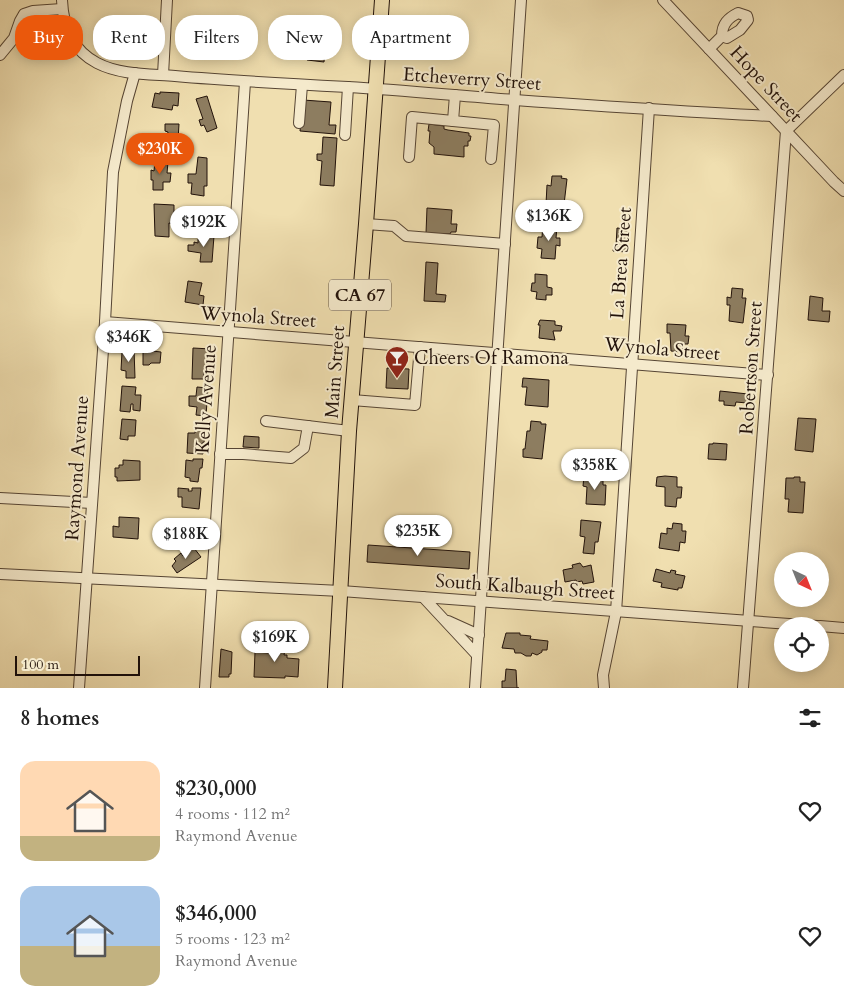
<!DOCTYPE html>
<html lang="en">
<head>
<meta charset="utf-8">
<style>
  :root { --surface:#fff; --page:#f6f6f6; --text:#222; --muted:#767676; --accent:#ea580c }
  body { margin:0; font-family:Cardo,serif; background:var(--page); color:var(--text); height:100vh; display:flex; flex-direction:column; font-size:19px; white-space:nowrap }
  * { box-sizing:border-box; margin:0 }
  p { font-size:16px; color:var(--muted) }
  .icon { flex:none; width:28px; height:28px; fill:none; stroke:currentColor; stroke-width:2; stroke-linecap:round; stroke-linejoin:round }
  .map { position:relative; height:688px; overflow:hidden }
  .drawer { display:flex; flex-direction:column; background:var(--surface); flex:1 }
  .drawer>* { flex:none }
  .banner { position:absolute; left:15px; top:15px; width:500px; height:45px; display:flex; gap:10px }
  .needle { width:32px; rotate:137deg }
  .fabs { position:absolute; left:774px; top:552px; display:grid; gap:10px }
  .fabs a { display:grid; place-items:center; width:55px; height:55px; border-radius:50%; background:var(--surface); box-shadow:0 2px 12px #0003; font-size:25px }
  .scale { position:absolute; left:15px; bottom:12px; width:125px; box-sizing:border-box; padding-left:5px; border:2px solid #22120a; border-top:0; font-size:14px; line-height:18px; white-space:nowrap; color:#22120a; -webkit-text-stroke:4px #f5eacc; paint-order:stroke }
  .price { position:absolute; translate:-50% -42px; padding:0 11px; border-radius:18px; background:#fff; color:#222; font-size:16px; line-height:32px; filter:drop-shadow(0 1px 2px #0008) }
  .price::after { content:''; position:absolute; left:50%; top:30px; width:15px; height:11px; margin-left:-8px; background:inherit; clip-path:polygon(0 0,100% 0,50% 100%) }
  .price.on { background:var(--accent); color:#fff }
  ul { padding:0; list-style:none }
  li { display:flex; align-items:center; gap:15px; height:125px; padding:0 20px }
  li span { display:grid; place-items:center; flex:none; width:140px; height:100px; border-radius:15px; color:#555 }
  li>.icon { margin-inline-start:auto }
  span .icon { width:60px; height:60px; fill:#fffc; stroke-width:1 }
  li b { font-size:21px }
  h2 { display:flex; justify-content:space-between; align-items:center; height:60px; padding:0 20px; font-size:21px }
  .chip { padding:0 18px; border-radius:20px; background:var(--surface); box-shadow:0 2px 12px #0003; font-size:18px; line-height:45px }
  .chip.on { background:var(--accent); color:#fff }
  .map>svg:first-child { display:block }
  .building { fill:#8d7d60; stroke:#22120a }
  .lines { fill:none; stroke-linecap:round; stroke-linejoin:round }
  .minor-casing { stroke:#564534; stroke-width:12 }
  .major-casing { stroke:#22120a; stroke-width:16 }
  .minor { stroke:#f5eacc; stroke-width:10 }
  .major { stroke:#f0dfb0; stroke-width:14 }
  .labels { text-anchor:middle; dominant-baseline:central; stroke-width:4; stroke-linejoin:round; paint-order:stroke }
  .shield { fill:#f5eacc; stroke:#615344; stroke-width:1 }
  .shield-label { font-size:18px; font-weight:bold; fill:#22120a }
  .street-label { font-size:19px; fill:#22120a; stroke:#f5eacc }
  .poi-label { font-size:19px; fill:#22120a; stroke:#f5eacc; text-anchor:start }
</style>
</head>
<body>
<div class="map">
<svg width="844" height="688" viewBox="0 0 844 688">
  <rect width="100%" height="100%" fill="#f0dfb0"/>
  <filter id="stains"><feTurbulence type="fractalNoise" baseFrequency=".004" numOctaves="4"/><feColorMatrix values="0 0 0 0 .2 0 0 0 0 .09 0 0 0 0 .02 0 0 0 .5 -.17"/></filter>
  <radialGradient id="worn" r=".72"><stop offset=".6" stop-color="#630" stop-opacity="0"/><stop offset="1" stop-color="#630" stop-opacity=".3"/></radialGradient>
  <!-- building -->
  <g class="building">
    <polygon points="300,44 318,45 318,49 325,49 324,62 307,60 307,58 295,56 296,48 299,49"/>
    <polygon points="160,92 179,93 178,106 173,105 172,110 152,107 155,93 160,94"/>
    <polygon points="207,96 217,128 207,132 204,125 201,126 199,120 203,119 196,99"/>
    <polygon points="303,100 331,102 329,125 336,125 335,134 300,131"/>
    <polygon points="165,124 179,124 178,140 167,140 168,132 165,131"/>
    <polygon points="429,124 444,126 444,129 448,130 469,133 469,136 471,136 470,141 468,141 468,146 464,146 464,157 434,154 434,147 429,143 430,131 428,131"/>
    <polygon points="323,137 337,138 334,186 320,185 322,161 317,160 317,154 322,154"/>
    <polygon points="198,157 207,158 207,186 204,186 204,196 191,194 192,183 188,183 188,174 196,174"/>
    <polygon points="155,161 168,162 167,173 171,173 170,182 163,182 163,190 153,190 153,180 151,180 151,170 154,171"/>
    <polygon points="552,176 562,176 561,178 567,179 563,213 544,211 543,204 546,204 547,185 551,186"/>
    <polygon points="154,204 174,205 174,224 169,223 169,237 155,236"/>
    <polygon points="427,208 452,210 451,224 457,224 456,232 451,232 450,234 426,233"/>
    <polygon points="543,225 557,226 556,238 560,238 560,246 556,245 555,259 541,258 542,249 537,248 538,237 542,237"/>
    <polygon points="617,228 628,229 627,252 613,251 614,246 616,246"/>
    <polygon points="202,235 214,236 212,262 200,262 201,253 188,251 188,245 194,245 194,242 198,243 198,239 202,239"/>
    <polygon points="426,262 438,263 436,294 446,295 445,302 424,301"/>
    <polygon points="535,274 547,275 547,287 552,288 552,295 546,295 546,300 536,299 537,292 531,291 532,283 535,283"/>
    <polygon points="188,281 202,283 199,295 204,296 203,305 185,302"/>
    <polygon points="732,288 743,289 742,298 746,298 743,323 729,321 730,305 727,305 727,297 731,298"/>
    <polygon points="810,296 823,298 822,311 830,311 829,322 808,320"/>
    <polygon points="540,320 555,321 555,325 562,326 561,331 553,331 555,340 539,338 540,325 538,325"/>
    <polygon points="667,324 686,325 685,336 689,336 688,344 683,344 682,352 671,351 670,333 667,333"/>
    <polygon points="143,343 153,343 152,351 161,352 160,363 151,363 149,365 143,365"/>
    <polygon points="127,348 134,349 135,378 126,378 126,371 121,370 122,352 127,352"/>
    <polygon points="193,348 211,349 210,371 204,371 204,379 192,379"/>
    <polygon points="387,368 409,369 408,389 386,388"/>
    <polygon points="523,378 549,380 548,407 525,405 527,387 522,387"/>
    <polygon points="122,386 136,387 135,395 141,395 140,411 133,410 133,404 131,404 130,412 120,411"/>
    <polygon points="197,387 208,388 206,416 196,415 197,407 189,406 189,396 196,396"/>
    <polygon points="720,391 748,394 747,403 736,402 735,406 724,405 724,401 719,401"/>
    <polygon points="798,418 816,419 813,452 795,450"/>
    <polygon points="122,419 136,420 135,436 128,436 128,440 120,439"/>
    <polygon points="531,421 541,422 541,424 546,424 542,459 523,457 523,449 525,449 527,431 530,431"/>
    <polygon points="196,425 205,426 204,443 202,443 203,454 187,453 188,433 195,433"/>
    <polygon points="244,436 259,437 259,448 243,447"/>
    <polygon points="713,443 727,444 726,460 708,459 709,444 713,444"/>
    <polygon points="193,459 203,459 202,468 200,468 198,482 190,481 190,478 185,477 186,460 193,461"/>
    <polygon points="123,460 140,461 140,480 117,481 117,477 115,477 115,468 119,468 119,465 123,465"/>
    <polygon points="584,476 603,478 603,485 606,485 605,505 586,504 587,487 583,486"/>
    <polygon points="665,476 677,477 677,487 682,487 681,498 677,498 676,507 665,506 665,487 656,486 657,477"/>
    <polygon points="794,477 800,477 800,482 805,482 803,513 788,512 789,499 785,499 786,478 794,478"/>
    <polygon points="178,488 189,489 188,491 192,491 192,488 201,488 199,509 182,507 182,497 178,497"/>
    <polygon points="119,517 139,518 138,539 113,537 113,526 119,527"/>
    <polygon points="192,520 203,521 202,540 178,540 178,528 192,529"/>
    <polygon points="581,520 601,522 598,542 595,542 594,554 583,553 585,537 580,536"/>
    <polygon points="673,523 682,524 682,531 686,531 685,543 680,542 679,551 659,548 661,533 667,534 667,528 672,529"/>
    <polygon points="368,545 470,552 469,569 367,562"/>
    <polygon points="194,548 201,557 177,573 172,566 176,561 174,559 181,553 183,556"/>
    <polygon points="580,563 583,567 591,565 594,582 583,584 582,581 577,582 576,580 565,582 563,570 573,568 572,565"/>
    <polygon points="656,569 670,573 671,570 676,571 675,574 685,576 682,588 678,588 678,590 661,587 662,583 653,581"/>
    <polygon points="506,633 520,633 520,635 531,636 530,639 548,641 547,650 542,650 542,652 537,655 532,653 531,656 526,656 521,653 515,653 514,649 502,648"/>
    <polygon points="269,643 286,644 284,655 287,655 287,658 299,659 298,677 285,676 285,678 254,677 255,652 269,653"/>
    <polygon points="221,649 232,652 231,674 229,674 229,677 219,677"/>
    <polygon points="506,669 516,670 517,688 519,688 502,688 502,681 505,681"/>
  </g>
  <g class="lines">
    <!-- minor casing -->
    <g class="minor-casing">
      <g id="minor">
        <path d="M62,0C63,26 72,50 97,63C120,75 149,74 175,76C232,81 290,84 348,87C404,90 459,96 515,100C600,106 686,112 772,116"/>
        <polyline points="663,0 834,182 844,191"/>
        <path d="M709,49L722,36L727,38L740,30L748,20L747,16L738,13C728,18 722,24 722,36"/>
        <polyline points="0,55 14,38 20,21 24,14 33,11 62,9"/>
        <polyline points="163,75 167,0"/>
        <polyline points="455,95 453,121 494,125 491,159"/>
        <polyline points="299,123 302,85"/>
        <polyline points="345,135 348,87"/>
        <polyline points="409,157 412,117 453,121"/>
        <polyline points="366,224 394,226 406,236 505,244"/>
        <polyline points="105,322 768,375"/>
        <polyline points="352,400 415,405 420,347"/>
        <polyline points="266,421 349,431"/>
        <polyline points="220,454 243,454 291,458 304,448 308,426"/>
        <polyline points="0,498 92,503"/>
        <polyline points="0,574 341,591 817,626"/>
        <polyline points="423,597 477,655"/>
        <polyline points="448,621 479,635"/>
        <polyline points="820,626 844,628"/>
        <polyline points="79,688 105,322 113,172 127,101 135,73"/>
        <polyline points="205,688 245,82"/>
        <polyline points="475,688 521,0"/>
        <polyline points="604,688 603,675 616,612 649,108"/>
        <polyline points="743,688 786,131 844,75"/>
      </g>
    </g>
    <!-- major casing -->
    <g class="major-casing">
      <polyline id="major" points="335,688 349,431 366,224 382,0"/>
    </g>
    <!-- minor -->
    <use href="#minor" class="minor"/>
    <!-- major -->
    <use href="#major" class="major"/>
  </g>
  <!-- icons -->
  <defs>
    <g id="bar-pin" transform="scale(1.25)"><path d="M0 17L-7.5 6A9.5 9.5 0 1 1 7.5 6Z" fill="#8f2418" stroke="#f5eacc"/><path d="M-6-5H6L.8 .8V4.5H3.5V6h-7V4.5H-.8V.8Z" fill="#fff"/></g>
  </defs>
  <g fill-rule="evenodd">
    <use href="#bar-pin" x="397" y="358"/>
  </g>
  <g class="labels">
    <!-- shield labels -->
    <rect class="shield" x="329" y="279.5" width="62" height="31" rx="4"/>
    <g class="shield-label">
      <text x="360" y="295">CA 67</text>
    </g>
    <!-- street labels -->
    <g class="street-label">
      <text transform="translate(472 79) rotate(4)">Etcheverry Street</text>
      <text transform="translate(766 84) rotate(47)">Hope Street</text>
      <text transform="translate(621 263) rotate(-86)">La Brea Street</text>
      <text transform="translate(258 317) rotate(4)">Wynola Street</text>
      <text transform="translate(662 349) rotate(5)">Wynola Street</text>
      <text transform="translate(751 368) rotate(-86)">Robertson Street</text>
      <text transform="translate(335 372) rotate(-86)">Main Street</text>
      <text transform="translate(206 399) rotate(-86)">Kelly Avenue</text>
      <text transform="translate(77 468) rotate(-86)">Raymond Avenue</text>
      <text transform="translate(525 587) rotate(4)">South Kalbaugh Street</text>
    </g>
    <!-- poi labels -->
    <g class="poi-label">
      <text x="414" y="358">Cheers Of Ramona</text>
    </g>
  </g>
  <rect width="100%" height="100%" filter="url(#stains)"/>
  <rect width="100%" height="100%" fill="url(#worn)"/>
</svg>
<div class="fabs">
<a><svg class="needle" viewBox="-14 -14 28 28"><path d="M0-13l5 13h-10z" fill="#e53935"/><path d="M0 13l5-13h-10z" fill="#767676"/></svg></a>
<a><svg class="icon" aria-label="locate" viewBox="0 0 24 24"><circle cx="12" cy="12" r="6"/><path d="M12 2v4M12 18v4M2 12h4M18 12h4"/></svg></a>
</div>
<div class="scale">100 m</div>
<b class="price on" style="left:160px;top:175px">$230K</b>
<b class="price" style="left:549px;top:242px">$136K</b>
<b class="price" style="left:204px;top:248px">$192K</b>
<b class="price" style="left:129px;top:363px">$346K</b>
<b class="price" style="left:595px;top:491px">$358K</b>
<b class="price" style="left:418px;top:557px">$235K</b>
<b class="price" style="left:186px;top:560px">$188K</b>
<b class="price" style="left:275px;top:663px">$169K</b>
<div class="banner">
<a class="chip on">Buy</a>
<a class="chip">Rent</a>
<a class="chip">Filters</a>
<a class="chip">New</a>
<a class="chip">Apartment</a>
</div>
</div>
<section class="drawer">
<h2>8 homes<svg class="icon" aria-label="filters" viewBox="0 0 24 24"><path d="M4 7h16M4 17h16"/><circle cx="9" cy="7" r="2"/><circle cx="15" cy="17" r="2"/></svg></h2>
<ul>
<li><span style="background:linear-gradient(#ffd9b3 75%,#c2b280 0)"><svg class="icon" aria-label="home" viewBox="0 0 24 24"><path d="M3 11l9-7 9 7M6 9v11h12V9"/></svg></span><div><b>$230,000</b><p>4 rooms · 112 m²</p><p>Raymond Avenue</p></div><svg class="icon" aria-label="heart" viewBox="0 0 24 24"><path d="M12 20l-8-8c-3-5 5-10 8-4 3-6 11-1 8 4z"/></svg></li>
<li><span style="background:linear-gradient(#a9c7e8 60%,#c2b280 0)"><svg class="icon" aria-label="home" viewBox="0 0 24 24"><path d="M3 11l9-7 9 7M6 9v11h12V9"/></svg></span><div><b>$346,000</b><p>5 rooms · 123 m²</p><p>Raymond Avenue</p></div><svg class="icon" aria-label="heart" viewBox="0 0 24 24"><path d="M12 20l-8-8c-3-5 5-10 8-4 3-6 11-1 8 4z"/></svg></li>
</ul>
</section>
</body>
</html>
